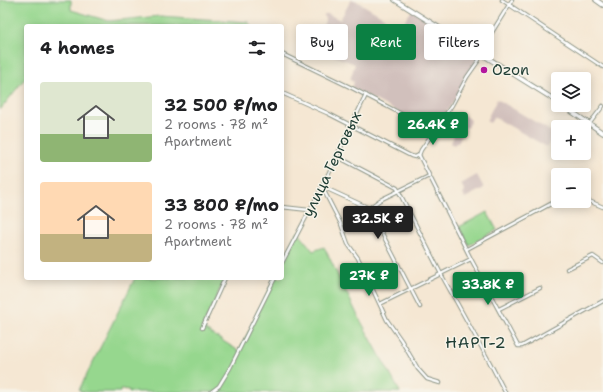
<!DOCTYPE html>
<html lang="en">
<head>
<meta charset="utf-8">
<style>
  :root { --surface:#fff; --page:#f6f6f6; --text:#202124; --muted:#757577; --accent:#0b8043 }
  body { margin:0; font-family:"Shantell Sans",sans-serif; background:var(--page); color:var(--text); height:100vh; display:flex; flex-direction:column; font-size:15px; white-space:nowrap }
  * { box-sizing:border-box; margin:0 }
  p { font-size:13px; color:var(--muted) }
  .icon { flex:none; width:22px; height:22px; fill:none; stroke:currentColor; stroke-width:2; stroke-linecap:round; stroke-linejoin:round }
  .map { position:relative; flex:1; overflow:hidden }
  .side { position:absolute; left:24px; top:24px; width:260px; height:256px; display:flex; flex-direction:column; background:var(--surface); border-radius:4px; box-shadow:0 2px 10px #0003 }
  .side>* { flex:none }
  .banner { position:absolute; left:296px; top:24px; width:247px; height:36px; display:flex; gap:8px }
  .buttons { position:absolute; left:551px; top:72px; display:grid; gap:8px }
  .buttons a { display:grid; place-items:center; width:40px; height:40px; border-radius:4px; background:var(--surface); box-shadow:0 2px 10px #0003; font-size:20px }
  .price { position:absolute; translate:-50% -34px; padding:0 9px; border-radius:4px; background:var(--accent); color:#fff; font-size:13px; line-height:26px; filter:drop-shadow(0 1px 2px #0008) }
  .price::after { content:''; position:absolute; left:50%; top:24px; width:12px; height:9px; margin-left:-6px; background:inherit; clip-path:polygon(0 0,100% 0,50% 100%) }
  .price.selected { background:#222; color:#fff }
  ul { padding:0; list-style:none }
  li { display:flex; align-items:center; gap:12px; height:100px; padding:0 16px }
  li span { display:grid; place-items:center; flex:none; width:112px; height:80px; border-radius:4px; color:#555 }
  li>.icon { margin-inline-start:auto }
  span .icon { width:48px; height:48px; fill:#fffc; stroke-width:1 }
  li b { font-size:17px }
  h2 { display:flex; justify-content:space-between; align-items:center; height:48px; padding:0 16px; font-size:17px }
  .pill { padding:0 14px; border-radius:4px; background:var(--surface); box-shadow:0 2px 10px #0003; font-size:14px; line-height:36px }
  .pill.selected { background:var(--accent); color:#fff }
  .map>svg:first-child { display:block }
  .industrial { fill:#d1c0bc }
  .green { fill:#96d78e; stroke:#5a8a61 }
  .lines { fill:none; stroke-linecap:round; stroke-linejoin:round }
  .minor-casing { stroke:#8a9284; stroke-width:4.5 }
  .tertiary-casing { stroke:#8a9284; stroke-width:5.5 }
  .minor { stroke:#fff; stroke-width:2.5 }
  .tertiary { stroke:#fff; stroke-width:3.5 }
  .poi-dot { fill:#b5179e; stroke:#f7f3e8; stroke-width:1.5 }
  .labels { text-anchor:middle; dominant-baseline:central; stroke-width:3; stroke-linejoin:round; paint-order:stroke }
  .poi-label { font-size:15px; fill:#1f3d34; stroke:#f7f3e8; text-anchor:start }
  .street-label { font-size:15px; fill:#1f3d34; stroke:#f7f3e8 }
  .neighbourhood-label { font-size:16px; letter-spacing:1px; fill:#1f3d34; stroke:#f7f3e8 }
</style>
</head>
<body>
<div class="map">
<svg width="603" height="392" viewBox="0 0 603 392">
  <rect width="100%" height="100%" fill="#f7f3e8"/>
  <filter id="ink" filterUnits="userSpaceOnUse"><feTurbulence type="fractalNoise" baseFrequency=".025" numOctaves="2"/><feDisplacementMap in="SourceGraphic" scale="8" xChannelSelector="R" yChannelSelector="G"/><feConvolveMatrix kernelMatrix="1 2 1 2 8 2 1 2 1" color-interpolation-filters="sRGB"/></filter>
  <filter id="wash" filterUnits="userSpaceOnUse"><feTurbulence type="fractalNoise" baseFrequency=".012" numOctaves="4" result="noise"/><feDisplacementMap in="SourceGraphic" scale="16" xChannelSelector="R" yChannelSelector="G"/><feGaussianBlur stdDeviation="0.9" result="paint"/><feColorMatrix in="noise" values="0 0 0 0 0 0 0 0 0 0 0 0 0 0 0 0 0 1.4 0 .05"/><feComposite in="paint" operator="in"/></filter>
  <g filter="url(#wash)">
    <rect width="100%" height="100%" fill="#f5e7d3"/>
    <!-- industrial -->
    <g class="industrial">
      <polygon points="351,0 355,0 385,18 381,25 396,34 412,10 479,53 479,60 467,77 455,99 434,131 352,88 354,82 350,80 355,64 332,55 332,46 318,37 325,21 324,14 328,14 340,20"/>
      <polygon points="497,99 555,134 547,147 494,117 490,123 486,121"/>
      <polygon points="458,112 470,119 471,121 467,128 465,127 464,129 466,130 462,136 459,137 461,138 458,143 456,143 454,145 451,143 454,136 447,132 449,125"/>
      <polygon points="477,175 484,188 465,198 463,194 465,192 461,184"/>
    </g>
    <!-- green -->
    <g class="green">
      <polygon points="0,0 71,0 71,10 109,21 160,16 248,22 252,26 26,26 26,77 0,110"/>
      <polygon points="487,212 497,230 469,245 459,227"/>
      <polygon points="298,232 313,251 324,247 358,316 400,392 129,392 129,390 122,389 121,392 82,392 79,390 135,278 225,278 202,328 239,351 275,278 282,278 282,263"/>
    </g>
  </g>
  <g filter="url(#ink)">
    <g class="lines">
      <!-- minor casing -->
      <g class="minor-casing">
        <g id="minor">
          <polyline points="502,0 603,67"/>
          <polyline points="282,54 352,88 434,131"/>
          <polyline points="282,93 327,113 411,156 415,157 419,155"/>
          <polyline points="590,123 603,106"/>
          <polyline points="419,155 471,259 518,346 522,346 603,301"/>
          <polyline points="419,155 421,150 452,105 467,77 479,60 479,53 512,0"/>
          <polyline points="336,156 397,188 441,274 489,361 505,392"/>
          <polyline points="322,187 341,224 348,244 358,258 387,320 401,340 418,369 427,379 440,383"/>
          <polyline points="323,187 369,208 420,307"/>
          <polyline points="584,199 603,207"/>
          <polyline points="282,207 309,210"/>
          <polyline points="369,208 380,200 429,176"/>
          <polyline points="467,249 558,200"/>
          <polyline points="282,263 322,187 366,95"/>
          <polyline points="567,269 593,256 603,263"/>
          <polyline points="380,304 471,259"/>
          <polyline points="499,309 540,288"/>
          <polyline points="202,328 225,278"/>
          <polyline points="211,392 219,386 230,368 275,278"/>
        </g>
      </g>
      <!-- tertiary casing -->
      <g class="tertiary-casing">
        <g id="tertiary">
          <polyline points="395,0 558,102"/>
          <polyline points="596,0 603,5"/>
          <polyline points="562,105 603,133"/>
        </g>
      </g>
      <!-- minor -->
      <use href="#minor" class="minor"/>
      <!-- tertiary -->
      <use href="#tertiary" class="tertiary"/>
    </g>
  </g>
  <!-- markers -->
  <circle class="poi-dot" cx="484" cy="70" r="4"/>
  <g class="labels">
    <!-- poi labels -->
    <g class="poi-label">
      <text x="492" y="70">Ozon</text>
    </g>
    <!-- street labels -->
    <g class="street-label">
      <text transform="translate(332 164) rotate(-64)">улица Герговых</text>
    </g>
    <!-- neighbourhood labels -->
    <g class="neighbourhood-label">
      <text x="476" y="342">НАРТ-2</text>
    </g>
  </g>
</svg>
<div class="buttons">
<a><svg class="icon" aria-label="layers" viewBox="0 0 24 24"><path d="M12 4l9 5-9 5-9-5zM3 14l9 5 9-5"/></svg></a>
<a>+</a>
<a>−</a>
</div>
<b class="price" style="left:433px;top:146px">26.4K ₽</b>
<b class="price selected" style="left:378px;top:240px">32.5K ₽</b>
<b class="price" style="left:369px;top:297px">27K ₽</b>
<b class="price" style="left:488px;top:306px">33.8K ₽</b>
<div class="banner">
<a class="pill">Buy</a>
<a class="pill selected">Rent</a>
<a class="pill">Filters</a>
</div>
<section class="side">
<h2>4 homes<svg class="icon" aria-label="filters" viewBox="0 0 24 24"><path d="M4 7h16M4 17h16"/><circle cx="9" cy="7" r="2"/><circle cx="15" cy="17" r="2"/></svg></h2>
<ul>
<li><span style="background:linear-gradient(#dfe7d0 65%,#8fb573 0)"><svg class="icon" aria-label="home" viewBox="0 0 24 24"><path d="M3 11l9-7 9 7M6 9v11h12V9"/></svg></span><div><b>32 500 ₽/mo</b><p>2 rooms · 78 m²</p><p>Apartment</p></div></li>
<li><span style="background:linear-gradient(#ffd9b3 65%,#c2b280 0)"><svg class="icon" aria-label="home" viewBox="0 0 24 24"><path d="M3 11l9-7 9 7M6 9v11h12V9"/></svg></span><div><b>33 800 ₽/mo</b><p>2 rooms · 78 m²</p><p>Apartment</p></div></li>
</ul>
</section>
</div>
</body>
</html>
